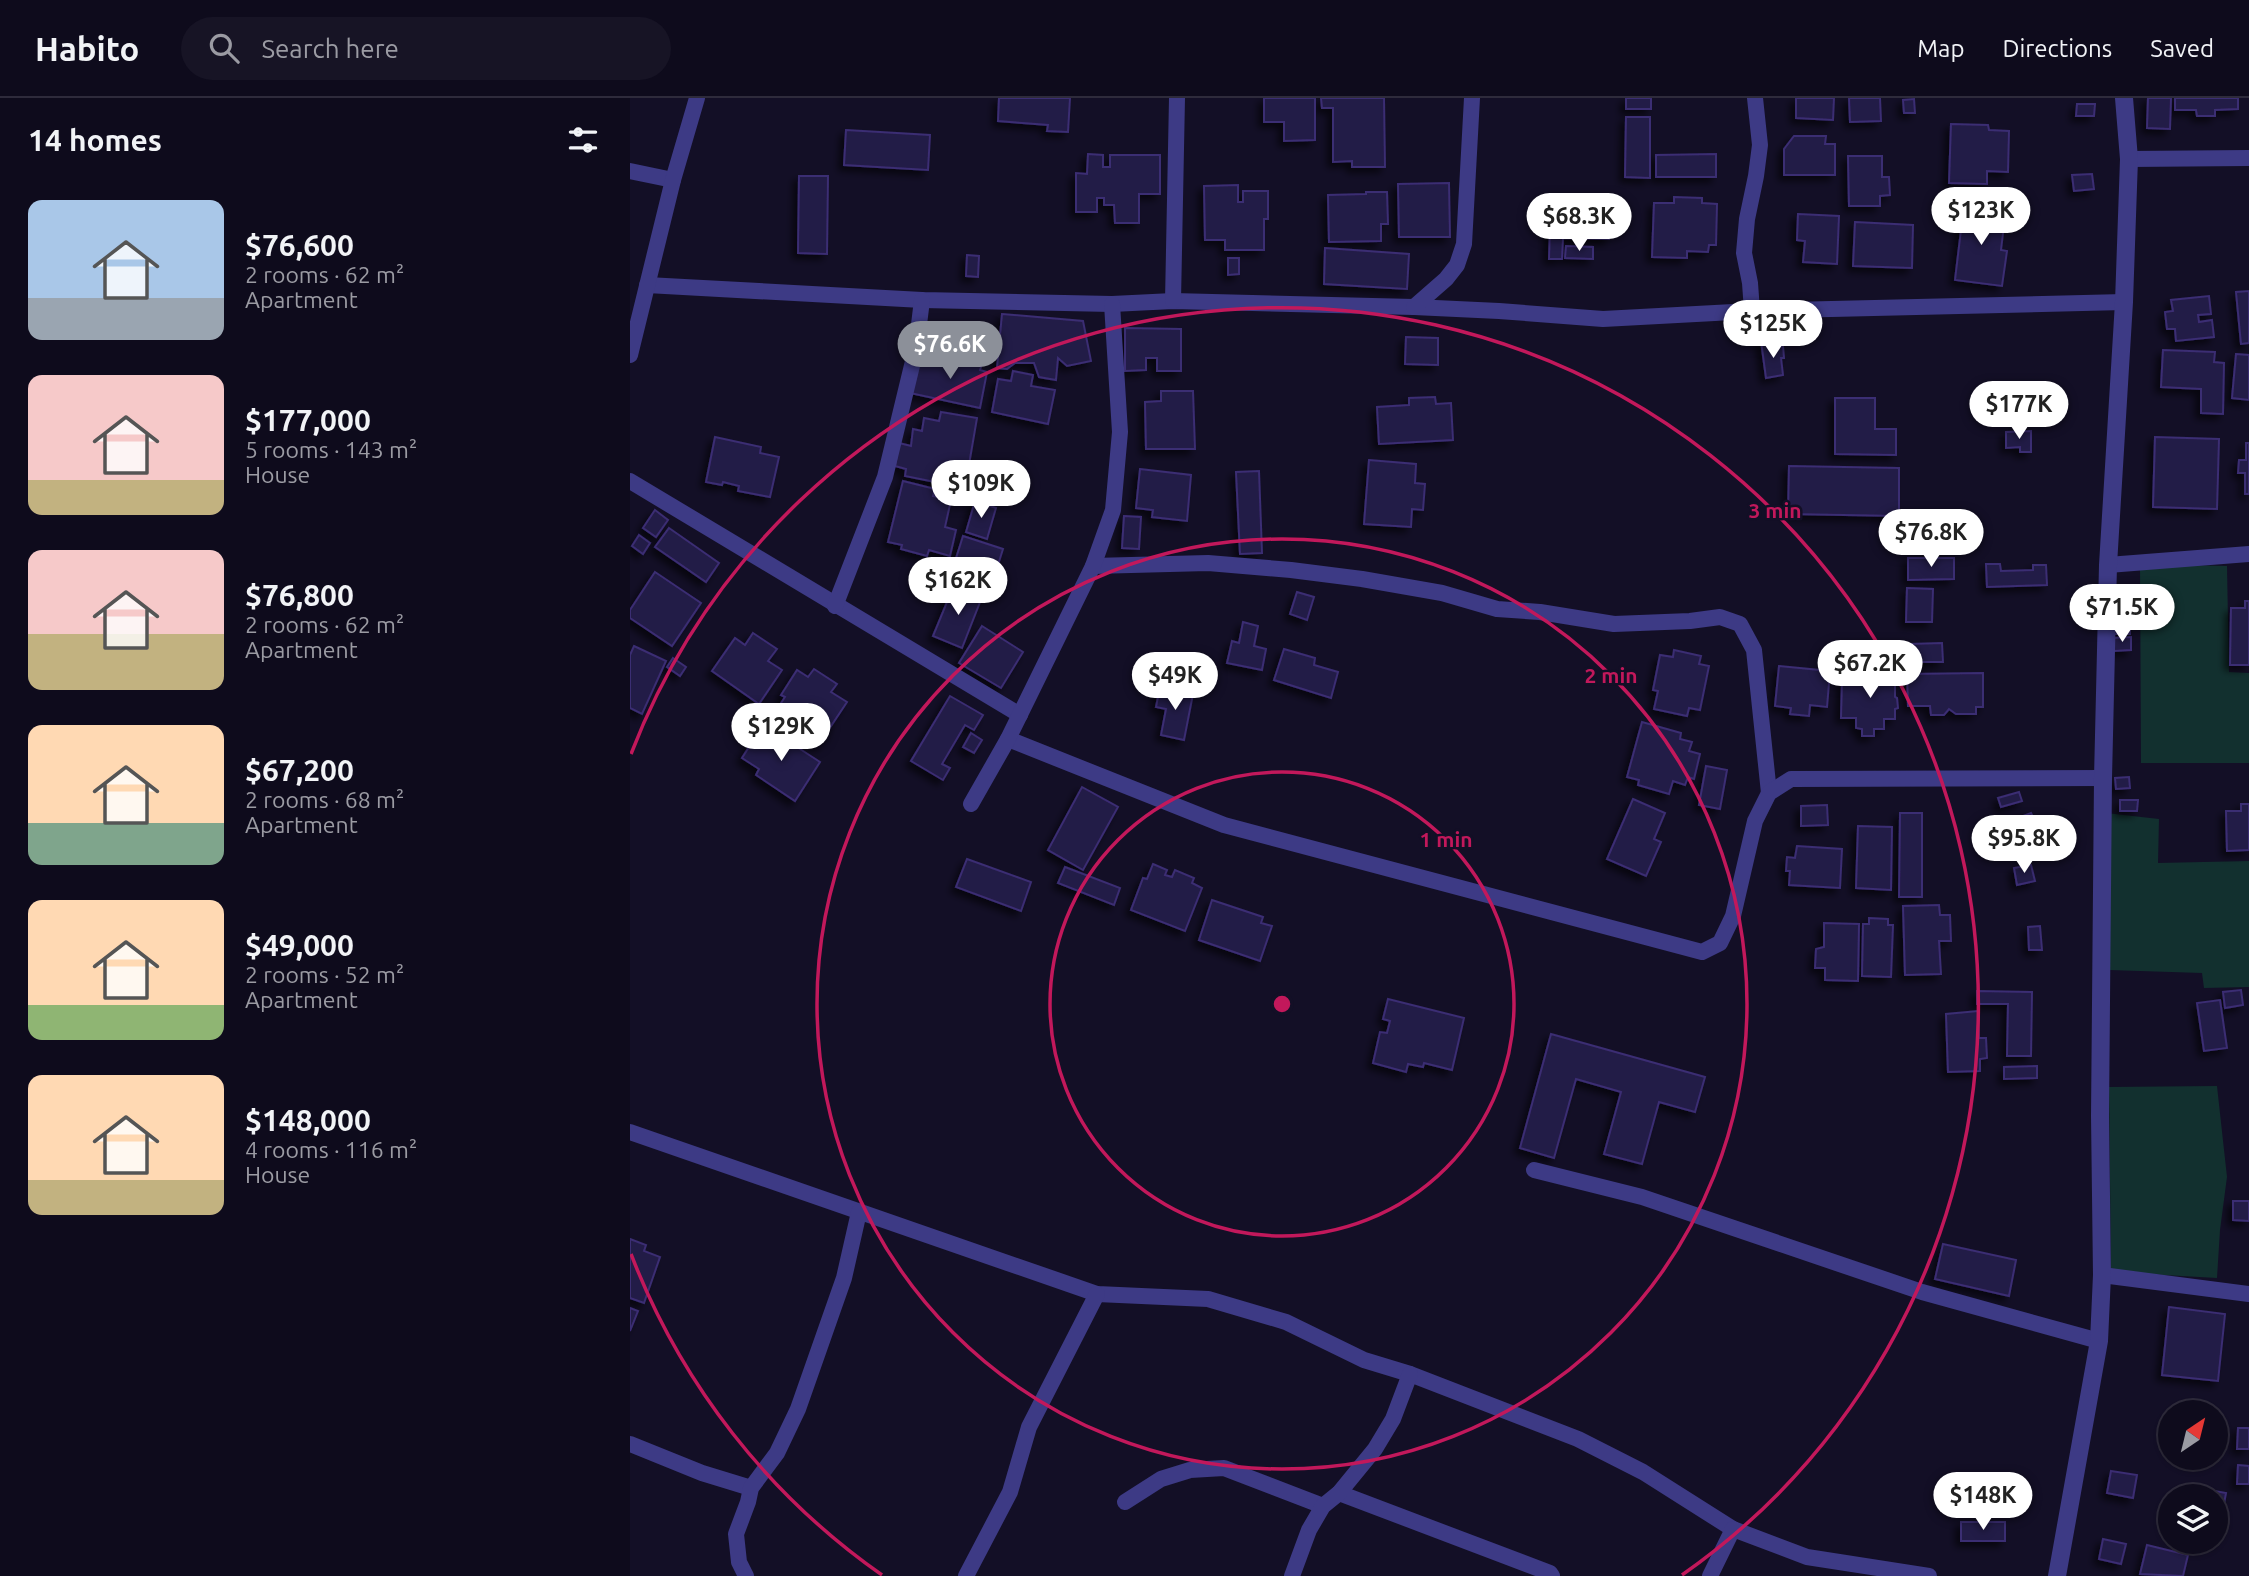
<!DOCTYPE html>
<html lang="en">
<head>
<meta charset="utf-8">
<style>
  :root { --surface:#0e0b1c; --page:#171425; --text:#f1f3f6; --muted:#9b9ba3; --line:#2e2b3b; --accent:#8c9099 }
  body { margin:0; font-family:Ubuntu,sans-serif; background:var(--page); color:var(--text); height:100vh; display:flex; flex-direction:column; font-size:26px; white-space:nowrap }
  * { box-sizing:border-box; margin:0 }
  p { font-size:23px; color:var(--muted) }
  .icon { flex:none; width:38px; height:38px; fill:none; stroke:currentColor; stroke-width:2; stroke-linecap:round; stroke-linejoin:round }
  .map { position:relative; flex:1; overflow:hidden }
  .drawer { display:flex; flex-direction:column; background:var(--surface); width:630px }
  .drawer>* { flex:none }
  .needle { width:46px; rotate:35deg }
  .tools { position:absolute; left:1528px; top:1302px; display:grid; gap:14px }
  .tools a { display:grid; place-items:center; width:70px; height:70px; border-radius:50%; background:var(--surface); box-shadow:0 2px 5px #0004,0 0 0 2px var(--line); font-size:35px }
  .price { position:absolute; translate:-50% -60px; padding:0 16px; border-radius:24px; background:#fff; color:#222; font-size:23px; line-height:46px; filter:drop-shadow(0 2px 4px #0008) }
  .price::after { content:''; position:absolute; left:50%; top:42px; width:21px; height:16px; margin-left:-10px; background:inherit; clip-path:polygon(0 0,100% 0,50% 100%) }
  .price.on { background:var(--accent); color:#fff }
  ul { padding:0; list-style:none }
  li { display:flex; align-items:center; gap:21px; height:175px; padding:0 28px }
  li span { display:grid; place-items:center; flex:none; width:196px; height:140px; border-radius:14px; color:#555 }
  li>.icon { margin-inline-start:auto }
  span .icon { width:84px; height:84px; fill:#fffc; stroke-width:1 }
  li b { font-size:30px }
  h2 { display:flex; justify-content:space-between; align-items:center; height:84px; padding:0 28px; font-size:30px }
  header { display:flex; align-items:center; gap:42px; box-sizing:border-box; height:98px; padding:0 35px; background:var(--surface); border-bottom:2px solid var(--line) }
  header strong { font-size:33px }
  nav { display:flex; gap:38px; margin-inline-start:auto; font-size:24px }
  .search { width:490px; height:63px; background:var(--page); display:flex; align-items:center; gap:18px; box-sizing:border-box; padding:0 24px; border-radius:38px; color:var(--muted); font-size:26px }
  main { display:flex; flex:1; min-height:0 }
  .map>svg:first-child { display:block }
  .green { fill:#12302f }
  .building { fill:#241b47; stroke:#3b2d73; stroke-width:2; filter:url(#shadow) }
  .lines { fill:none; stroke-linecap:round; stroke-linejoin:round }
  .minor { stroke:#3d3a85; stroke-width:16 }
  .tertiary { stroke:#3d3a85; stroke-width:18 }
  .ring { fill:none; stroke:#c2185b; stroke-width:3.5 }
  .centre { fill:#c2185b; stroke:#130f26; stroke-width:3.5 }
  .ring-label { font-size:21px; text-anchor:middle; font-weight:bold; fill:#c2185b; stroke:#130f26; stroke-width:5; stroke-linejoin:round; paint-order:stroke }
</style>
</head>
<body>
<header>
<strong>Habito</strong>
<div class="search"><svg class="icon" aria-label="search" viewBox="0 0 24 24"><circle cx="10" cy="10" r="6"/><path d="M15 15l6 6"/></svg>Search here</div>
<nav><a>Map</a><a>Directions</a><a>Saved</a></nav>
</header>
<main>
<section class="drawer">
<h2>14 homes<svg class="icon" aria-label="filters" viewBox="0 0 24 24"><path d="M4 7h16M4 17h16"/><circle cx="9" cy="7" r="2"/><circle cx="15" cy="17" r="2"/></svg></h2>
<ul>
<li><span style="background:linear-gradient(#a9c7e8 70%,#9aa5b1 0)"><svg class="icon" aria-label="home" viewBox="0 0 24 24"><path d="M3 11l9-7 9 7M6 9v11h12V9"/></svg></span><div><b>$76,600</b><p>2 rooms · 62 m²</p><p>Apartment</p></div></li>
<li><span style="background:linear-gradient(#f6c9c9 75%,#c2b280 0)"><svg class="icon" aria-label="home" viewBox="0 0 24 24"><path d="M3 11l9-7 9 7M6 9v11h12V9"/></svg></span><div><b>$177,000</b><p>5 rooms · 143 m²</p><p>House</p></div></li>
<li><span style="background:linear-gradient(#f6c9c9 60%,#c2b280 0)"><svg class="icon" aria-label="home" viewBox="0 0 24 24"><path d="M3 11l9-7 9 7M6 9v11h12V9"/></svg></span><div><b>$76,800</b><p>2 rooms · 62 m²</p><p>Apartment</p></div></li>
<li><span style="background:linear-gradient(#ffd9b3 70%,#7fa58c 0)"><svg class="icon" aria-label="home" viewBox="0 0 24 24"><path d="M3 11l9-7 9 7M6 9v11h12V9"/></svg></span><div><b>$67,200</b><p>2 rooms · 68 m²</p><p>Apartment</p></div></li>
<li><span style="background:linear-gradient(#ffd9b3 75%,#8fb573 0)"><svg class="icon" aria-label="home" viewBox="0 0 24 24"><path d="M3 11l9-7 9 7M6 9v11h12V9"/></svg></span><div><b>$49,000</b><p>2 rooms · 52 m²</p><p>Apartment</p></div></li>
<li><span style="background:linear-gradient(#ffd9b3 75%,#c2b280 0)"><svg class="icon" aria-label="home" viewBox="0 0 24 24"><path d="M3 11l9-7 9 7M6 9v11h12V9"/></svg></span><div><b>$148,000</b><p>4 rooms · 116 m²</p><p>House</p></div></li>
</ul>
</section>
<div class="map">
<svg width="1619" height="1478" viewBox="0 0 1619 1478">
  <defs>
    <filter id="shadow"><feDropShadow dx="-5" dy="5" stdDeviation="3.5" flood-color="#0009"/></filter>
  </defs>
  <rect width="100%" height="100%" fill="#130f26"/>
  <!-- green -->
  <g class="green">
    <polygon points="1510,466 1597,468 1599,574 1619,575 1619,665 1511,665"/>
    <polygon points="1476,715 1529,721 1528,765 1619,763 1619,889 1574,890 1572,875 1479,872"/>
    <polygon points="1587,988 1597,1079 1590,1132 1587,1180 1481,1174 1479,989"/>
  </g>
  <!-- building -->
  <g class="building">
    <polygon points="369,0 440,0 438,34 417,33 418,27 368,23"/>
    <polygon points="634,0 685,0 685,42 654,43 654,24 634,24"/>
    <polygon points="691,0 754,0 755,69 722,69 722,63 703,64 703,10 692,10"/>
    <rect x="996" y="0" width="25" height="11"/>
    <polygon points="1166,0 1204,0 1203,22 1166,20"/>
    <polygon points="1219,0 1250,0 1251,23 1220,24"/>
    <polygon points="1518,0 1541,0 1540,31 1517,30"/>
    <polygon points="1545,0 1608,0 1608,11 1585,12 1585,18 1567,18 1566,12 1545,12"/>
    <polygon points="1284,1 1285,15 1274,15 1273,2"/>
    <polygon points="1447,6 1465,6 1464,18 1446,18"/>
    <polygon points="996,19 1020,19 1020,80 995,79"/>
    <polygon points="1321,26 1358,27 1359,32 1379,33 1378,74 1357,73 1357,86 1319,85"/>
    <polygon points="216,32 300,37 298,72 214,67"/>
    <polygon points="1164,38 1196,38 1195,46 1205,46 1205,77 1154,77 1154,51"/>
    <polygon points="458,56 473,57 473,69 480,69 480,57 530,57 530,96 509,96 509,125 485,125 484,107 474,107 474,100 467,100 467,114 446,114 446,75 457,76"/>
    <polygon points="1086,56 1086,79 1026,79 1026,57"/>
    <polygon points="1218,58 1252,58 1252,79 1259,79 1260,97 1250,98 1250,108 1219,108"/>
    <polygon points="1462,76 1464,91 1444,93 1442,77"/>
    <polygon points="169,78 198,78 197,156 168,155"/>
    <polygon points="819,85 820,139 769,139 768,86"/>
    <polygon points="608,87 608,104 613,104 613,93 638,93 638,121 634,121 634,152 595,152 595,142 575,142 574,88"/>
    <polygon points="736,94 757,94 758,126 751,126 751,143 699,144 698,97 736,96"/>
    <polygon points="921,96 980,98 979,141 933,140 932,161 919,161"/>
    <polygon points="1044,99 1072,100 1072,105 1087,106 1086,147 1079,147 1078,154 1057,153 1057,160 1022,159 1024,105 1044,105"/>
    <polygon points="1334,107 1372,112 1370,126 1374,127 1371,152 1377,153 1372,188 1325,182"/>
    <polygon points="1168,116 1209,118 1207,166 1173,164 1175,143 1167,142"/>
    <polygon points="1225,124 1283,127 1282,170 1223,168"/>
    <polygon points="936,148 963,149 963,161 935,160"/>
    <polygon points="695,150 779,156 777,191 694,186"/>
    <polygon points="337,157 349,158 348,179 336,178"/>
    <polygon points="598,160 609,160 609,176 598,177"/>
    <polygon points="1619,193 1619,245 1611,246 1606,194"/>
    <polygon points="1579,198 1581,216 1568,217 1569,224 1582,222 1584,239 1546,243 1545,231 1537,231 1535,214 1543,213 1541,202"/>
    <polygon points="372,216 453,223 461,263 437,268 428,260 426,282 409,279 404,265 385,265 377,271 367,270"/>
    <polygon points="495,230 551,231 551,273 527,273 527,260 516,260 516,272 495,273"/>
    <polygon points="776,239 808,240 808,267 775,266"/>
    <polygon points="1138,242 1139,250 1153,248 1154,260 1151,260 1153,277 1136,280 1131,243"/>
    <polygon points="1533,252 1585,254 1584,264 1594,265 1593,316 1571,315 1571,291 1531,289"/>
    <polygon points="1606,256 1619,257 1619,302 1602,300"/>
    <polygon points="288,259 318,265 320,260 352,266 350,272 357,274 350,310 280,295"/>
    <polygon points="383,273 403,277 401,288 425,292 418,326 362,314 368,281 381,283"/>
    <polygon points="531,293 563,293 565,351 516,351 515,304 531,303"/>
    <polygon points="805,299 806,306 821,305 823,342 749,346 747,309 779,307 779,300"/>
    <polygon points="1205,300 1245,300 1245,331 1266,331 1266,357 1205,356"/>
    <polygon points="311,314 347,320 335,390 275,378 276,371 265,368 269,345 281,348 283,331 292,333 294,320 309,323"/>
    <polygon points="1401,333 1401,354 1390,354 1390,349 1376,350 1376,334"/>
    <polygon points="85,339 131,349 130,355 149,359 140,399 108,393 109,388 93,384 92,387 76,384"/>
    <polygon points="1525,339 1589,341 1587,411 1523,409"/>
    <polygon points="1616,345 1619,345 1619,396 1615,396 1615,375 1608,375 1609,362 1616,362"/>
    <polygon points="739,362 786,366 785,385 795,386 793,412 782,411 781,429 734,426"/>
    <polygon points="1159,368 1269,370 1269,418 1158,416"/>
    <polygon points="510,371 561,377 557,423 522,419 523,412 506,410"/>
    <polygon points="629,373 632,455 610,456 606,374"/>
    <polygon points="273,383 305,391 303,398 321,402 315,429 326,432 320,458 299,452 297,458 271,451 272,447 258,444"/>
    <polygon points="345,403 366,410 357,441 336,434"/>
    <polygon points="25,412 38,422 26,439 13,430"/>
    <polygon points="494,418 511,419 509,451 492,450"/>
    <polygon points="39,430 89,465 76,484 25,449"/>
    <polygon points="9,437 20,445 13,456 2,448"/>
    <polygon points="333,438 373,451 362,486 322,473"/>
    <polygon points="1278,460 1324,460 1324,481 1278,482"/>
    <polygon points="1356,466 1370,466 1371,473 1403,472 1403,467 1416,467 1417,487 1357,489"/>
    <polygon points="25,474 71,505 42,548 0,520 0,512"/>
    <polygon points="324,487 352,499 332,550 303,538"/>
    <polygon points="1277,490 1303,491 1302,524 1276,524"/>
    <polygon points="1485,493 1502,494 1502,514 1484,514"/>
    <polygon points="667,494 684,499 677,522 660,516"/>
    <polygon points="1615,503 1619,503 1619,567 1600,567 1601,510 1615,510"/>
    <polygon points="1483,515 1501,516 1501,522 1483,522"/>
    <polygon points="613,524 628,528 624,548 636,551 632,572 597,565 602,543 609,545"/>
    <rect x="1483" y="525" width="17" height="11"/>
    <polygon points="352,528 393,554 371,590 329,565"/>
    <polygon points="123,535 147,551 138,563 152,572 129,606 82,573 105,540 115,547"/>
    <polygon points="1501,539 1501,552 1484,553 1483,540"/>
    <polygon points="1312,545 1313,564 1279,564 1279,546"/>
    <polygon points="4,548 36,563 12,616 0,610 0,557"/>
    <polygon points="654,551 685,560 684,567 708,574 701,600 644,582"/>
    <polygon points="1044,552 1071,558 1069,566 1079,568 1070,612 1059,610 1057,618 1024,611 1028,593 1023,592 1030,557 1043,559"/>
    <polygon points="43,560 56,569 50,578 37,569"/>
    <polygon points="1149,568 1200,573 1197,609 1180,607 1179,618 1160,616 1161,610 1145,608"/>
    <polygon points="184,571 207,586 201,594 217,604 189,646 144,616 155,599 151,597 167,572 178,579"/>
    <polygon points="1234,572 1265,572 1265,599 1267,600 1268,610 1265,611 1265,621 1254,621 1254,631 1244,631 1244,638 1232,638 1232,631 1226,630 1226,620 1211,620 1212,583 1234,583"/>
    <polygon points="1353,575 1353,609 1346,609 1346,616 1326,616 1319,611 1314,617 1301,617 1300,608 1278,608 1277,576"/>
    <polygon points="530,589 563,596 554,642 531,637 536,611 526,609"/>
    <polygon points="320,598 353,617 344,632 335,627 312,666 320,670 313,682 281,663"/>
    <polygon points="1012,624 1051,635 1050,641 1062,644 1059,653 1070,656 1064,681 1058,679 1055,687 1043,683 1039,696 1008,687 1009,682 997,679"/>
    <polygon points="133,627 190,664 165,703 126,677 129,671 112,660"/>
    <polygon points="341,635 352,642 344,655 333,649"/>
    <polygon points="1076,668 1097,672 1090,711 1069,707"/>
    <polygon points="1499,679 1500,690 1486,691 1485,680"/>
    <polygon points="452,689 488,709 453,772 418,752"/>
    <polygon points="1389,694 1392,703 1371,709 1368,700"/>
    <polygon points="1003,701 1035,715 1024,741 1031,744 1016,778 977,761"/>
    <polygon points="1490,702 1508,702 1507,713 1490,713"/>
    <polygon points="1611,706 1619,706 1619,752 1597,753 1596,713 1611,713"/>
    <polygon points="1197,707 1198,727 1171,728 1171,708"/>
    <polygon points="1270,715 1292,715 1292,799 1269,799"/>
    <polygon points="1401,715 1405,723 1389,730 1385,721"/>
    <polygon points="1228,728 1262,729 1261,792 1226,790"/>
    <polygon points="1167,748 1212,751 1210,790 1159,787 1160,773 1156,773 1157,759 1165,760"/>
    <polygon points="337,761 401,784 391,813 326,789"/>
    <polygon points="523,766 537,772 535,777 542,779 545,772 564,780 562,785 572,790 555,833 501,812 513,780 517,781"/>
    <polygon points="1401,767 1405,783 1387,787 1384,770"/>
    <polygon points="435,769 490,790 484,807 428,785"/>
    <polygon points="582,802 633,819 631,825 642,828 630,863 569,842"/>
    <polygon points="1309,807 1310,817 1320,817 1321,843 1309,843 1311,876 1275,877 1273,808"/>
    <polygon points="1239,820 1258,821 1258,827 1263,827 1261,879 1232,878 1233,826 1239,826"/>
    <polygon points="1194,825 1229,826 1228,883 1195,882 1195,870 1185,870 1186,851 1194,849"/>
    <polygon points="1410,828 1412,852 1399,852 1398,829"/>
    <polygon points="1611,892 1613,907 1595,910 1593,894"/>
    <polygon points="1347,893 1402,894 1401,958 1377,958 1378,906 1347,906"/>
    <polygon points="758,901 834,920 822,972 794,965 793,969 778,966 776,974 743,965 750,934 757,935 760,923 753,921"/>
    <polygon points="1590,902 1597,950 1574,953 1567,905"/>
    <polygon points="1348,913 1349,940 1356,940 1357,960 1350,961 1350,973 1318,974 1316,916"/>
    <polygon points="921,936 1075,979 1065,1014 1029,1004 1012,1066 974,1056 991,994 946,981 924,1060 890,1050"/>
    <polygon points="1407,968 1407,980 1374,981 1374,969"/>
    <polygon points="1603,1103 1619,1103 1619,1123 1603,1122"/>
    <polygon points="0,1141 16,1147 14,1153 30,1159 14,1205 0,1200"/>
    <polygon points="1313,1146 1386,1162 1379,1198 1305,1181"/>
    <polygon points="1539,1209 1595,1216 1588,1283 1532,1277"/>
    <polygon points="0,1210 8,1213 0,1233"/>
    <polygon points="1608,1330 1619,1330 1619,1351 1607,1351"/>
    <polygon points="1608,1367 1619,1368 1619,1386 1607,1386"/>
    <polygon points="1481,1373 1507,1377 1503,1400 1477,1395"/>
    <polygon points="1562,1389 1596,1395 1587,1444 1586,1444 1586,1398 1560,1398"/>
    <rect x="1331" y="1424" width="44" height="19"/>
    <polygon points="1473,1441 1496,1446 1491,1466 1469,1461"/>
    <polygon points="1517,1447 1558,1457 1553,1478 1510,1476"/>
  </g>
  <g class="lines">
    <!-- minor -->
    <g class="minor">
      <polyline points="1499,61 1619,60"/>
      <polyline points="0,73 43,82"/>
      <polyline points="17,187 292,202 482,206 543,203 784,209 869,213 973,221 1122,213 1494,204"/>
      <polyline points="543,203 547,0"/>
      <polyline points="784,209 816,181 827,167 834,146 842,0"/>
      <polyline points="1122,213 1120,185 1114,155 1117,121 1126,78 1130,47 1125,0"/>
      <polyline points="0,257 43,82 67,0"/>
      <polyline points="0,383 390,617"/>
      <polyline points="1478,467 1619,456"/>
      <polyline points="463,468 578,465 661,472 732,481 812,495 867,511 910,514 984,526 1060,523 1090,519 1110,526 1124,552 1139,695"/>
      <polyline points="205,508 255,379 286,251 292,202"/>
      <polyline points="378,641 594,727 1072,854 1090,845 1103,818 1125,723 1139,695 1161,681 1473,680"/>
      <polyline points="341,706 378,641 463,468 483,412 490,334 482,206"/>
      <polyline points="0,1034 467,1196 578,1201 656,1224 734,1262 780,1276 948,1341 1013,1374 1103,1431 1177,1459 1299,1478"/>
      <polyline points="904,1072 1012,1099 1292,1194 1469,1243"/>
      <polyline points="1472,1177 1619,1196"/>
      <polyline points="0,1346 72,1375 121,1390"/>
      <polyline points="709,1395 920,1475 922,1478"/>
      <polyline points="495,1404 531,1381 560,1372 594,1370 693,1408"/>
      <polyline points="116,1478 109,1464 106,1436 118,1404 121,1390 147,1355 168,1311 214,1180 229,1114"/>
      <polyline points="336,1478 380,1394 399,1329 467,1196"/>
      <polyline points="662,1478 679,1432 693,1408 709,1395 745,1351 763,1321 780,1276"/>
      <polyline points="1080,1478 1103,1431"/>
    </g>
    <!-- tertiary -->
    <polyline class="tertiary" points="1427,1478 1469,1243 1472,1177 1470,1018 1473,680 1478,467 1494,204 1499,61 1494,0"/>
  </g>
  <!-- distance rings -->
  <g class="ring">
    <circle cx="652" cy="906" r="232"/>
    <circle cx="652" cy="906" r="465"/>
    <path d="M252 1477A697 697 0 0 1 1 1156M1 656A697 697 0 1 1 1052 1477"/>
  </g>
  <circle cx="652" cy="906" r="10" class="centre"/>
  <g class="ring-label">
    <text x="1145" y="420">3 min</text>
    <text x="981" y="585">2 min</text>
    <text x="816" y="749">1 min</text>
  </g>
</svg>
<div class="tools">
<a><svg class="needle" viewBox="-14 -14 28 28"><path d="M0-13l5 13h-10z" fill="#e53935"/><path d="M0 13l5-13h-10z" fill="#9b9ba3"/></svg></a>
<a><svg class="icon" aria-label="layers" viewBox="0 0 24 24"><path d="M12 4l9 5-9 5-9-5zM3 14l9 5 9-5"/></svg></a>
</div>
<b class="price" style="left:1351px;top:149px">$123K</b>
<b class="price" style="left:949px;top:155px">$68.3K</b>
<b class="price" style="left:1143px;top:262px">$125K</b>
<b class="price on" style="left:320px;top:283px">$76.6K</b>
<b class="price" style="left:1389px;top:343px">$177K</b>
<b class="price" style="left:351px;top:422px">$109K</b>
<b class="price" style="left:1301px;top:471px">$76.8K</b>
<b class="price" style="left:328px;top:519px">$162K</b>
<b class="price" style="left:1492px;top:546px">$71.5K</b>
<b class="price" style="left:1240px;top:602px">$67.2K</b>
<b class="price" style="left:545px;top:614px">$49K</b>
<b class="price" style="left:151px;top:665px">$129K</b>
<b class="price" style="left:1394px;top:777px">$95.8K</b>
<b class="price" style="left:1353px;top:1434px">$148K</b>
</div>
</main>
</body>
</html>
